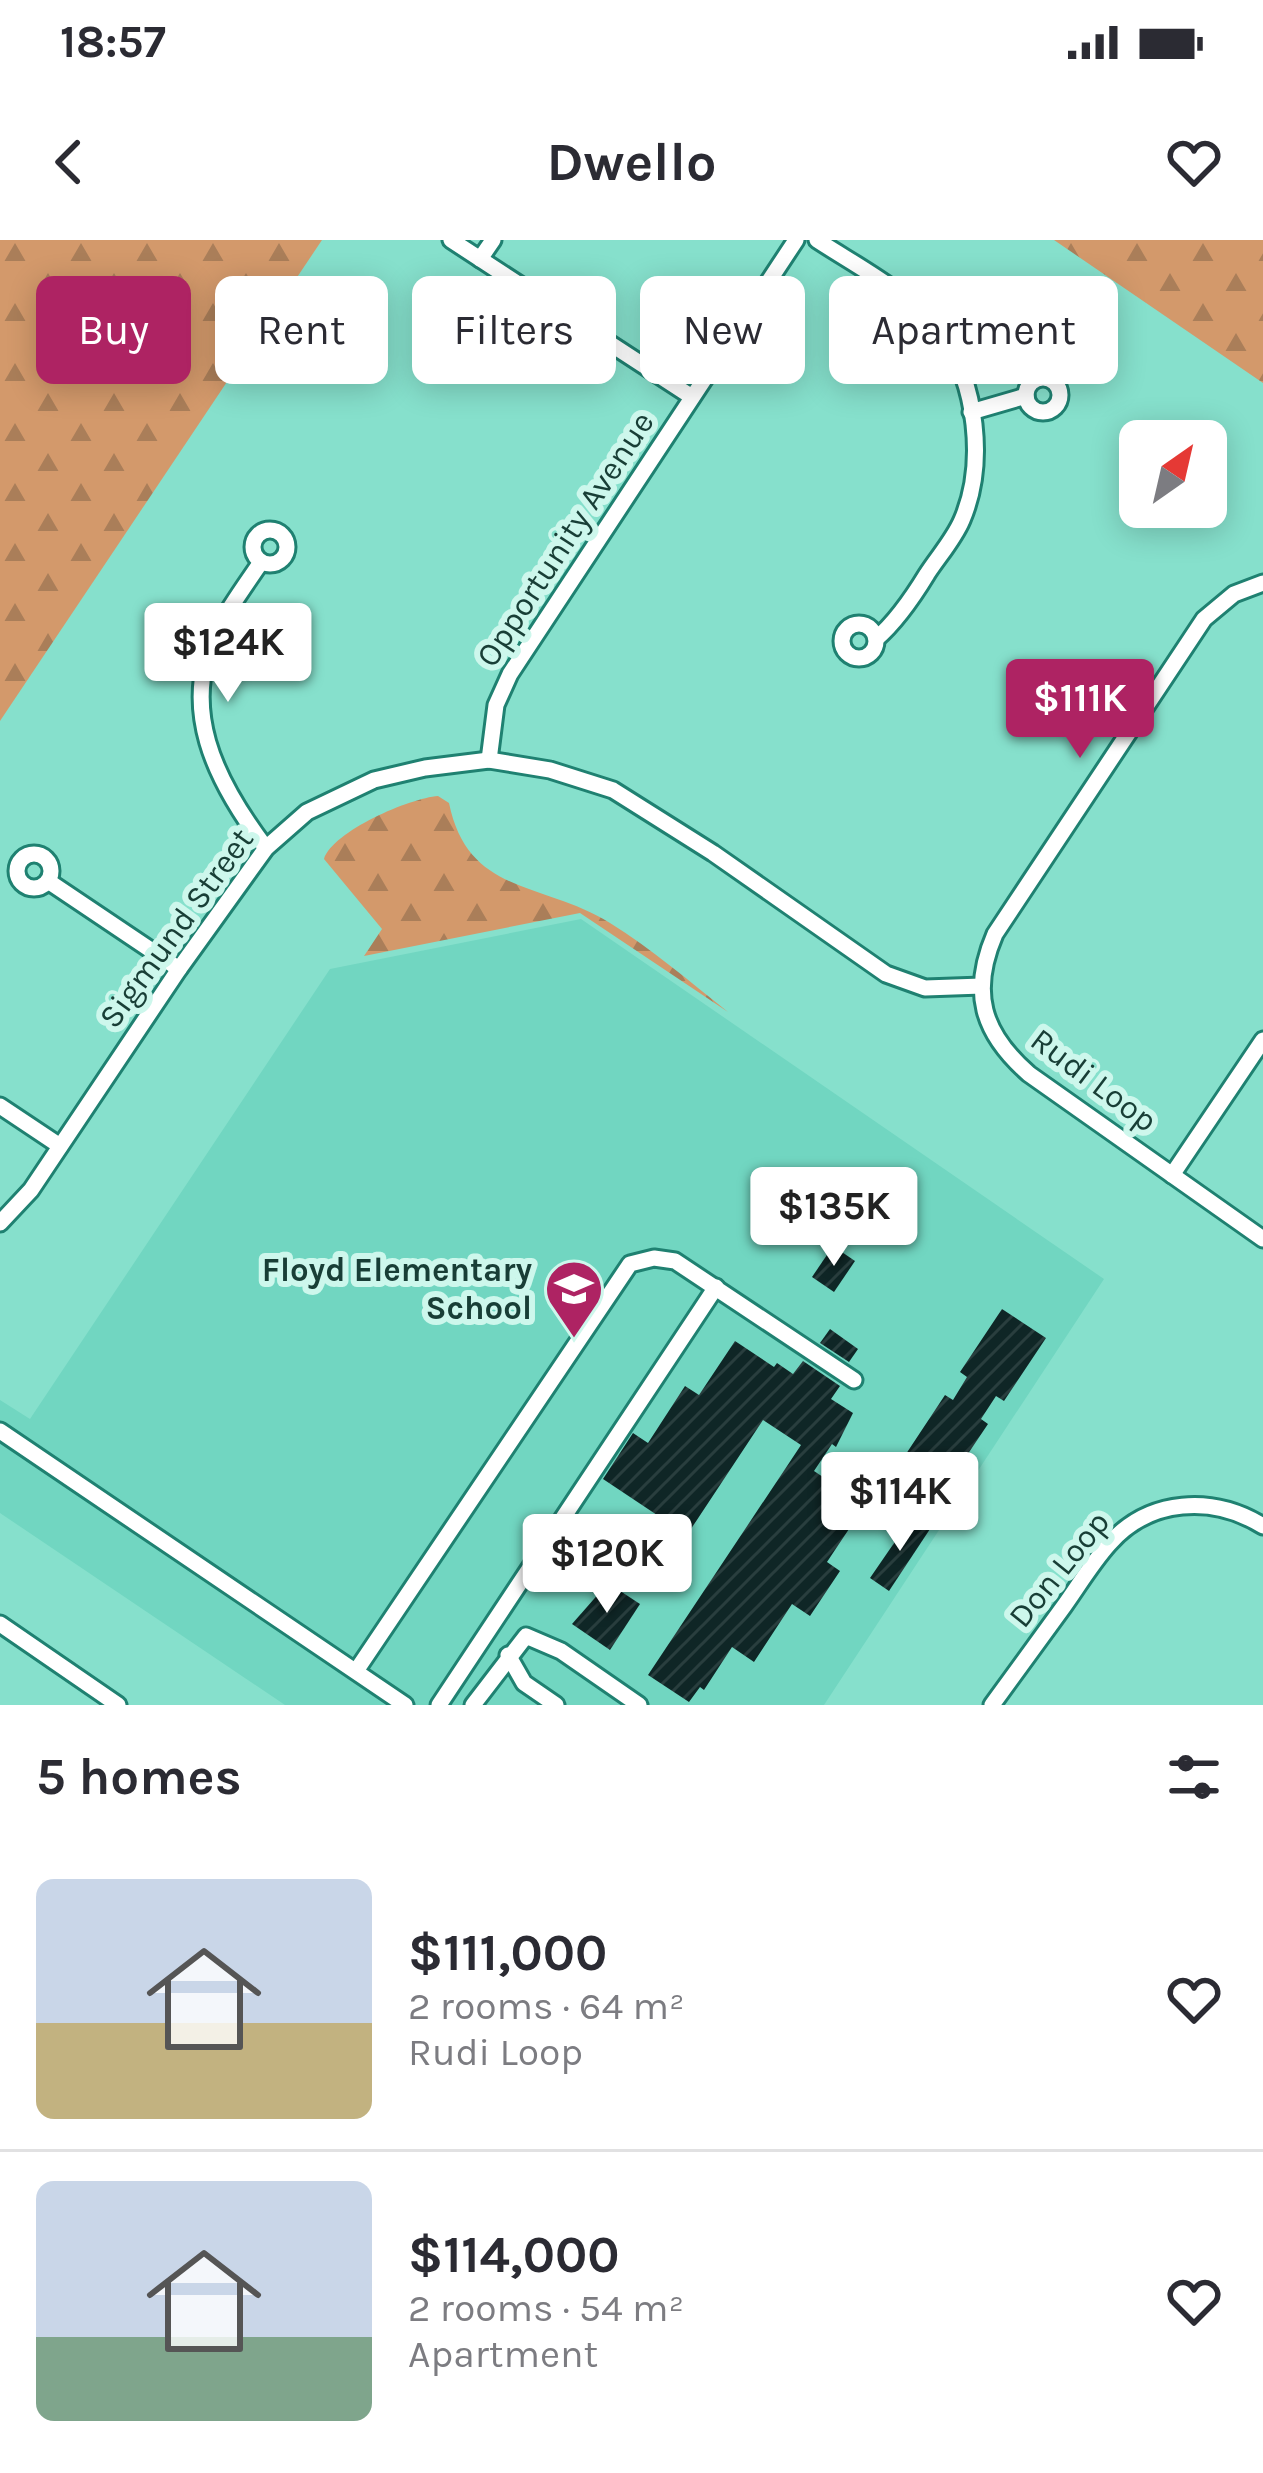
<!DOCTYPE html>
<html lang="en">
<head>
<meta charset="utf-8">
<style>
  :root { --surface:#fff; --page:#f2f2f3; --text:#2b2b33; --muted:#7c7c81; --line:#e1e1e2; --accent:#ae2363 }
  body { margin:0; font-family:Karla,sans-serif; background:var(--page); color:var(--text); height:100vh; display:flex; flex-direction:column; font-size:45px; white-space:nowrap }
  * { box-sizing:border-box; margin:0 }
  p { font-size:39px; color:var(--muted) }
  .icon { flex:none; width:66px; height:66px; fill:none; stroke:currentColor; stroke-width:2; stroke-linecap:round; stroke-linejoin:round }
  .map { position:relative; height:1465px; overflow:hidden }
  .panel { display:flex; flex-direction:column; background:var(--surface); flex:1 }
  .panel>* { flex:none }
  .top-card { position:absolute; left:36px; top:36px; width:1191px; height:108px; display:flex; gap:24px }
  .needle { width:78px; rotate:34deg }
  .buttons { position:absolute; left:1119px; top:180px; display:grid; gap:24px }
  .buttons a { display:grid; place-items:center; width:108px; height:108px; border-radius:18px; background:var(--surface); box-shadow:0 6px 30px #0003; font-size:60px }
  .price { position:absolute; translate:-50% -102px; padding:0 27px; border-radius:12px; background:#fff; color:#222; font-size:39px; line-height:78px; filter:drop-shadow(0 3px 6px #0008) }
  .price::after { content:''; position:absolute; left:50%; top:72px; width:36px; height:27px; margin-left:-18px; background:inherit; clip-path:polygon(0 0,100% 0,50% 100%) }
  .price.selected { background:var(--accent); color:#fff }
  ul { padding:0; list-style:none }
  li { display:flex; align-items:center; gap:36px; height:300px; padding:0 36px }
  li+li { border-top:3px solid var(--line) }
  li span { display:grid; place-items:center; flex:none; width:336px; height:240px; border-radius:18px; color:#555 }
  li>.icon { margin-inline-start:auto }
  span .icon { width:144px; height:144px; fill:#fffc; stroke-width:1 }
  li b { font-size:51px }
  h2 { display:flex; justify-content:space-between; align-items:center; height:144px; padding:0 36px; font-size:51px }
  .pill { padding:0 42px; border-radius:18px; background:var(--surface); box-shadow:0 6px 30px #0003; font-size:42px; line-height:108px }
  .pill.selected { background:var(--accent); color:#fff }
  .status { display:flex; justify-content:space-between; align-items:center; height:84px; padding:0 60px; background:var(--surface); direction:ltr }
  .status svg { height:33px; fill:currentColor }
  header { display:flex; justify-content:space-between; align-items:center; height:156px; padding:0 36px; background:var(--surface); font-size:54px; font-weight:700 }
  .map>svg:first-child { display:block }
  .built { fill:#71d6c1 }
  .forest { fill:url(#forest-firs) }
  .building { fill:url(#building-hatch) }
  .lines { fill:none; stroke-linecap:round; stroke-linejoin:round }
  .minor-casing { stroke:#1f8171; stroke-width:21 }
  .minor { stroke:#fff; stroke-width:15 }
  .labels { text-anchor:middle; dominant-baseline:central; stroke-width:12; stroke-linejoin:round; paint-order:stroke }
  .street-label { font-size:33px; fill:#183e36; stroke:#cdf7ec }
  .poi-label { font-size:33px; font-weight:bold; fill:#183e36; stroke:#cdf7ec; text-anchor:end }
</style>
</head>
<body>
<div class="status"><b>18:57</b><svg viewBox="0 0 49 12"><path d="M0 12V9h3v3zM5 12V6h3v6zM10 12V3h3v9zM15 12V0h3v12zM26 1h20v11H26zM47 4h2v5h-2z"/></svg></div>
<header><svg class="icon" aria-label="back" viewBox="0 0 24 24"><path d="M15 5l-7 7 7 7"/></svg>Dwello<svg class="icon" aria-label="heart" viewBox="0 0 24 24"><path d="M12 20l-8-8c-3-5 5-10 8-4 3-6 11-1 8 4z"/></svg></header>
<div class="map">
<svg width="1263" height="1465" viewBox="0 0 1263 1465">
  <defs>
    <pattern id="forest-firs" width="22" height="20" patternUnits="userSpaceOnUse" patternTransform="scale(3)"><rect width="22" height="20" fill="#d3996b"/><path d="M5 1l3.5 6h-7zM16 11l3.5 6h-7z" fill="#aa7e59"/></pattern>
    <pattern id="building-hatch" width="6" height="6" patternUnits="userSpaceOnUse" patternTransform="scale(3)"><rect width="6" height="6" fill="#0f2626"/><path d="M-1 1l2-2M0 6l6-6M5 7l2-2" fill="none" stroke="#293e3e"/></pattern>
  </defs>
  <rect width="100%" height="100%" fill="#86e0cc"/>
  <!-- built -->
  <polygon class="built" points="581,679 1104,1039 824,1465 285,1465 0,1273 0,1160 30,1179 330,729"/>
  <!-- forest -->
  <g class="forest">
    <polygon points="0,0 322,0 0,481"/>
    <polygon points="1054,0 1263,0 1263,143"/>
    <path d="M438,556L449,563C468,656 543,641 610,683C652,709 689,741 728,772L580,673L364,716L382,689L324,619C333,591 410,558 438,556Z"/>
  </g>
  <!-- building -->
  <g class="building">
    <polygon points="833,1006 855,1021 834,1052 812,1037"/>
    <polygon points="1002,1069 1046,1098 1004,1161 996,1156 981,1179 988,1184 945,1248 938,1243 929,1256 901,1237 910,1225 902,1220 945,1155 953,1160 967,1137 960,1132"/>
    <polygon points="830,1089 858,1109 849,1122 820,1103"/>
    <polygon points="735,1101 774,1127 777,1123 793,1134 803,1121 840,1146 831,1159 853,1173 836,1207 832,1204 814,1231 865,1265 827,1322 840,1331 810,1376 792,1364 754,1422 732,1407 704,1450 700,1447 689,1462 648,1435 801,1205 763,1180 687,1295 603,1239 633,1193 648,1203 685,1146 699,1155"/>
    <polygon points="912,1277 930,1289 889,1351 870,1338"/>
    <polygon points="608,1343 640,1364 610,1410 572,1384"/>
  </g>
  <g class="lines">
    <!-- minor casing -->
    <g class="minor-casing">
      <g id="minor">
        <polyline points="451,0 692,157"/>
        <path d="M817,0C860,28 910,53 941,94C977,143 986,224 962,280C954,299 938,317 927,334C913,357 897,381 876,399"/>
        <polyline points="480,19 493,0"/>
        <circle cx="1043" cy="155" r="17"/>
        <polyline points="971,172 1026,156"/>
        <circle cx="270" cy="307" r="17"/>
        <path d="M261,322C247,343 232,363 220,385C176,466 216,542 266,608"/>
        <path d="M1263,343L1234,354L1204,379L995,694C970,752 982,793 1029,834L1263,999"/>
        <circle cx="859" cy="401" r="17"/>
        <polyline points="489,520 496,465 510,434 796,0"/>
        <circle cx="34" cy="631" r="17"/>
        <polyline points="48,641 179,729"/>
        <polyline points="0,866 60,906"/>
        <polyline points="1172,935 1263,800"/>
        <polyline points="0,983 31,950 179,729 266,608 307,572 374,540 425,528 489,520 550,530 613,550 713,613 886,734 925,748 982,746"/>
        <polyline points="0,1191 405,1465"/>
        <polyline points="0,1384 118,1465"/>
        <polyline points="508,1415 524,1443 556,1465"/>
        <polyline points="356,1431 630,1024 654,1018 675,1021 854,1140"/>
        <polyline points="439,1465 716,1047"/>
        <polyline points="473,1465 526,1396 561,1411 639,1465"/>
        <path d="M992,1465C1016,1432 1040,1399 1064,1366C1079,1345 1092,1323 1109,1304C1149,1258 1213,1255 1263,1286"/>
      </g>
    </g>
    <!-- minor -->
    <use href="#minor" class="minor"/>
  </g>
  <!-- icons -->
  <defs>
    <g id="school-pin" transform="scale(3)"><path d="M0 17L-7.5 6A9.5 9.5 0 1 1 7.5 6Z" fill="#ae2363" stroke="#cdf7ec"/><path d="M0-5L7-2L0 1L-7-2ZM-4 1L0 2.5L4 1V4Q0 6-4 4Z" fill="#fff"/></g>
  </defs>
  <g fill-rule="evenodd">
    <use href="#school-pin" x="574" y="1049"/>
  </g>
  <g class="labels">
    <!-- street labels -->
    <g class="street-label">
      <text transform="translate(565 299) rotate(-57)">Opportunity Avenue</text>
      <text transform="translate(176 688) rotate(-54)">Sigmund Street</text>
      <text transform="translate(1094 840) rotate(37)">Rudi Loop</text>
      <text transform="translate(1059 1329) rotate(-51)">Don Loop</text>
    </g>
    <!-- poi labels -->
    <g class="poi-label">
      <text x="532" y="1030">Floyd Elementary<tspan x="532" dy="38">School</tspan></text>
    </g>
  </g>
</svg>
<div class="buttons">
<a><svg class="needle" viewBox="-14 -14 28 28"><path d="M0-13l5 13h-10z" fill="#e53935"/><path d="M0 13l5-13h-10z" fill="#7c7c81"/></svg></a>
</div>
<b class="price" style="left:228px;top:465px">$124K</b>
<b class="price selected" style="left:1080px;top:521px">$111K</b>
<b class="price" style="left:834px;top:1029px">$135K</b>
<b class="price" style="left:900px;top:1314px">$114K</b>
<b class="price" style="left:607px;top:1376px">$120K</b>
<div class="top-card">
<a class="pill selected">Buy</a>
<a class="pill">Rent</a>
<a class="pill">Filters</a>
<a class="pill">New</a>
<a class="pill">Apartment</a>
</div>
</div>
<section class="panel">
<h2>5 homes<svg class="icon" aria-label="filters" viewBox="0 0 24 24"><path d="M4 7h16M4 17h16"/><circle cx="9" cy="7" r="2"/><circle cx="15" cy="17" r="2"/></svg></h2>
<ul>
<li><span style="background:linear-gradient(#c9d6e8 60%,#c2b280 0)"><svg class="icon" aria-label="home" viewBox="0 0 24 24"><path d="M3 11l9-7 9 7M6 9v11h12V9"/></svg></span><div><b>$111,000</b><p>2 rooms · 64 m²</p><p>Rudi Loop</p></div><svg class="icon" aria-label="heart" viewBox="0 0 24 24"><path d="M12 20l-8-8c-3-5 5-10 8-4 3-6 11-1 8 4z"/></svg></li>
<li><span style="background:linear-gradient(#c9d6e8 65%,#7fa58c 0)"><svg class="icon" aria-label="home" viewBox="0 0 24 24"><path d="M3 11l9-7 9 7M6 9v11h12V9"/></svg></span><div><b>$114,000</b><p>2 rooms · 54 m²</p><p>Apartment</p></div><svg class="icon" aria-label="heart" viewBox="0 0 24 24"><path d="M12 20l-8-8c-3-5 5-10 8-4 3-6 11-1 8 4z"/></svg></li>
</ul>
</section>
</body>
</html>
